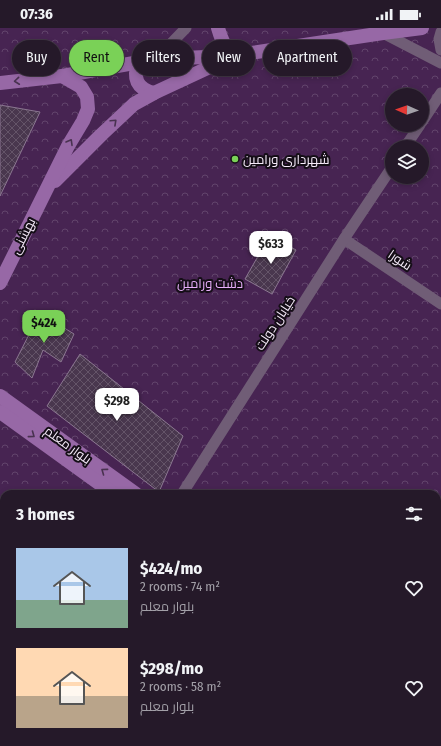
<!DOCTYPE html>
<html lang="en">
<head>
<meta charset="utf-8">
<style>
  :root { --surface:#251929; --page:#2d2231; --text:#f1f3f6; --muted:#a3a0a8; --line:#423846; --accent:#7ad157 }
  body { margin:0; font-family:"Fira Sans Condensed",Cairo,sans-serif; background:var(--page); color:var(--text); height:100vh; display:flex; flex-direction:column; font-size:15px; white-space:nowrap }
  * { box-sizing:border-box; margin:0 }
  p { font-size:13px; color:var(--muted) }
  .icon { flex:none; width:22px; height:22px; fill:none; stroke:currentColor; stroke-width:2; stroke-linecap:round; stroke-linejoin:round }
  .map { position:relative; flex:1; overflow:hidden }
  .side { position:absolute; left:0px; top:462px; width:441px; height:256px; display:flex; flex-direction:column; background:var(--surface); border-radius:12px 12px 0 0; box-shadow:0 2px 6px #0003,0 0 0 1px var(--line) }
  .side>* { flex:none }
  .hud { position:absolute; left:12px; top:12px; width:417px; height:36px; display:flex; gap:8px }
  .needle { width:26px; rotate:272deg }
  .tools { position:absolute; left:385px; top:60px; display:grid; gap:8px }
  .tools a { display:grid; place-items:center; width:44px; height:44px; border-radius:50%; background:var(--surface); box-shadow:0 2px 6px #0003,0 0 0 1px var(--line); font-size:20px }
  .price { position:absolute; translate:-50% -34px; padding:0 9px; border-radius:8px; background:#fff; color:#222; font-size:13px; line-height:26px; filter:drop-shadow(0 1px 2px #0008) }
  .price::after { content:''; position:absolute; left:50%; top:24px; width:12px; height:9px; margin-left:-6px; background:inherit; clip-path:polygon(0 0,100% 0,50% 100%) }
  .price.active { background:var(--accent); color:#111 }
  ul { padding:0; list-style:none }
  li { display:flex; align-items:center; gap:12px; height:100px; padding:0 16px }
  li span { display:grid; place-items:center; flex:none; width:112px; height:80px; border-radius:0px; color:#555 }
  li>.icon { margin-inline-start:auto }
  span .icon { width:48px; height:48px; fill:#fffc; stroke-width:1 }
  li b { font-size:17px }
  h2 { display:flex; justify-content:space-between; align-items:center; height:48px; padding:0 16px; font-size:17px }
  .pill { padding:0 14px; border-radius:18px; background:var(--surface); box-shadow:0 2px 6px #0003,0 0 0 1px var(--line); font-size:14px; line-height:36px }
  .pill.active { background:var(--accent); color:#111 }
  .status { display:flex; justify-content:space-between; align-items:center; height:28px; padding:0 20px; background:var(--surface); direction:ltr }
  .status svg { height:11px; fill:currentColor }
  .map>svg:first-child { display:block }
  .forest { fill:url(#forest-crowns); fill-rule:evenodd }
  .building { fill:url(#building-cross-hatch); stroke:#8b7791 }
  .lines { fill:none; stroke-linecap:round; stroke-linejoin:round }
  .minor { stroke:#705d76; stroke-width:11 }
  .major { stroke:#9768a6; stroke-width:14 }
  .oneway { stroke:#493250 }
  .poi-dot { fill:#7ad157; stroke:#150e17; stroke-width:1.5 }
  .labels { text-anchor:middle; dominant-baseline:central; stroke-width:4; stroke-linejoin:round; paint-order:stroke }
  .poi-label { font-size:13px; fill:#f6ebfa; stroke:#150e17; text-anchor:start }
  .street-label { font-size:13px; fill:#f6ebfa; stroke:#150e17 }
  .park-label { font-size:13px; fill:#e8affb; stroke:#150e17 }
</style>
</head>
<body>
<div class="status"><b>07:36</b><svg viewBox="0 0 49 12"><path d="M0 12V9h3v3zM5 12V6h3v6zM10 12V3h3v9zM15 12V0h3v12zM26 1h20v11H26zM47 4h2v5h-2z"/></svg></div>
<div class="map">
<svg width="441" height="718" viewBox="0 0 441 718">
  <defs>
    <pattern id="forest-crowns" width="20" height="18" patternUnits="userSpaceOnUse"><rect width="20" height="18" fill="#472452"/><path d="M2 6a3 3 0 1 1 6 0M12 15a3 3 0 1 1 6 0" fill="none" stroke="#62446c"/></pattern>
    <pattern id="building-cross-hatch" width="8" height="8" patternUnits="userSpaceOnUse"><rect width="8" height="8" fill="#49374e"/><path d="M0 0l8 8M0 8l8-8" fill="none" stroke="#645468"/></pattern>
  </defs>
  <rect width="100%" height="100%" fill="#312137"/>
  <!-- forest -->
  <path class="forest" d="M0,0H441V718H0ZM392,67H422V97H392ZM392,119H422V149H392ZM4,466H437V714H4Z"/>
  <!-- building -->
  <g class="building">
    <polygon points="0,77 40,84 0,168"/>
    <polygon points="270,207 296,222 272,266 245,251"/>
    <polygon points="40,285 74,306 61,334 43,322 32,350 15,334"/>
    <polygon points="80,326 183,408 159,464 47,378"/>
  </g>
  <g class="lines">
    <!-- minor -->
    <g class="minor">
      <polyline points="441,4 439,11 441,22"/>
      <polyline points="383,5 441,35"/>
      <polyline points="156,31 186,0"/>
      <polyline points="422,94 441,65"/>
      <polyline points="405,119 420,97"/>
      <polyline points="344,211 441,276"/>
      <polyline points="182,466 344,211 392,139"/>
      <polyline points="0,596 4,599"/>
      <polyline points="34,714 40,718"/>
      <polyline points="130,714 135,718"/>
      <polyline points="258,714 259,718"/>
      <polyline points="337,714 337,718"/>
      <polyline points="420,716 420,718"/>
      <polyline points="14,718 17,714"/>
    </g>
    <!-- major -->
    <g class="major">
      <path d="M218,0C221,11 225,19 231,28"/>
      <path d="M139,34C132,50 137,61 154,65"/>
      <polyline points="0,55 62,48 156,31 231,28 383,5 422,0"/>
      <polyline points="55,153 101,107 134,76 154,65 227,31"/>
      <polyline points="0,255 68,118 83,93 88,81 87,69 81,59 62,48"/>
      <polyline points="0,368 136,466"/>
      <polyline points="0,384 114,466"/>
      <polyline points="437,683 441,686"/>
      <polyline points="437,699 441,702"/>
    </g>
  </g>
  <!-- one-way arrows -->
  <defs><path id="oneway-chevron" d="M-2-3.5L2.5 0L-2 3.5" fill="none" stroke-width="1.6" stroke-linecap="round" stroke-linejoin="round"/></defs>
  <g class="oneway">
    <use href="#oneway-chevron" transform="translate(17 53) rotate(174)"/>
    <use href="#oneway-chevron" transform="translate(114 94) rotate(-43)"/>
    <use href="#oneway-chevron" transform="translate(70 114) rotate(-60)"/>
    <use href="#oneway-chevron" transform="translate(32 407) rotate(36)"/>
    <use href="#oneway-chevron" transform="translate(104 443) rotate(-144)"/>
  </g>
  <!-- markers -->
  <circle class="poi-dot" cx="235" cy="131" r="4"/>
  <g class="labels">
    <!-- poi labels -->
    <g class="poi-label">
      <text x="243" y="131">شهرداری ورامین</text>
    </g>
    <!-- street labels -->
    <g class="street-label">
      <text transform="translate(23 208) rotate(-63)">بهشنی</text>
      <text transform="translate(400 232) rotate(34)">شورا</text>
      <text transform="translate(275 295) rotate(-57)">خیابان دولت</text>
      <text transform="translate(68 417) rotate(36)">بلوار معلم</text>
    </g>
    <!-- park labels -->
    <g class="park-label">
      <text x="210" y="255">دشت ورامین</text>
    </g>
  </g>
</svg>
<div class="tools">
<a><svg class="needle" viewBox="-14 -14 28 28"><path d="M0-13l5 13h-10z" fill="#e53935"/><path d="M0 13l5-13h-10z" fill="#a3a0a8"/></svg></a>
<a><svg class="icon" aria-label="layers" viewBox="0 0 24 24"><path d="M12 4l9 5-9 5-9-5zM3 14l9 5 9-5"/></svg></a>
</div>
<b class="price" style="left:271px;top:237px">$633</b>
<b class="price active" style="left:44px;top:316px">$424</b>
<b class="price" style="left:117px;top:394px">$298</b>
<div class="hud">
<a class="pill">Buy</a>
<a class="pill active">Rent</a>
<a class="pill">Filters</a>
<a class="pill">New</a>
<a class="pill">Apartment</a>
</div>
<section class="side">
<h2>3 homes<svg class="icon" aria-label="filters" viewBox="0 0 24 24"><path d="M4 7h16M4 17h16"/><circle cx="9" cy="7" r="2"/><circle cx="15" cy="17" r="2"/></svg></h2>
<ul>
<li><span style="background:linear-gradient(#a9c7e8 65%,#7fa58c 0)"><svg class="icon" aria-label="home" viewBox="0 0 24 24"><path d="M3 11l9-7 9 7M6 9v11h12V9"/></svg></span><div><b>$424/mo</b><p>2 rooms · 74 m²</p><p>بلوار معلم</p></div><svg class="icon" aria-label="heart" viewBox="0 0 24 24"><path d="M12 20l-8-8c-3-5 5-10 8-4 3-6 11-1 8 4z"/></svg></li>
<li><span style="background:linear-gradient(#ffd9b3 60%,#b9a48a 0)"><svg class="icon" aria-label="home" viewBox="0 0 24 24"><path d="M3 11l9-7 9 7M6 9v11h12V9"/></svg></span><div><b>$298/mo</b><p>2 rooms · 58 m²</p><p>بلوار معلم</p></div><svg class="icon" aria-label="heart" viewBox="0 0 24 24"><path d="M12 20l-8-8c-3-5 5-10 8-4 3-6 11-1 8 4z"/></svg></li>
</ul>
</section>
</div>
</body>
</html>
